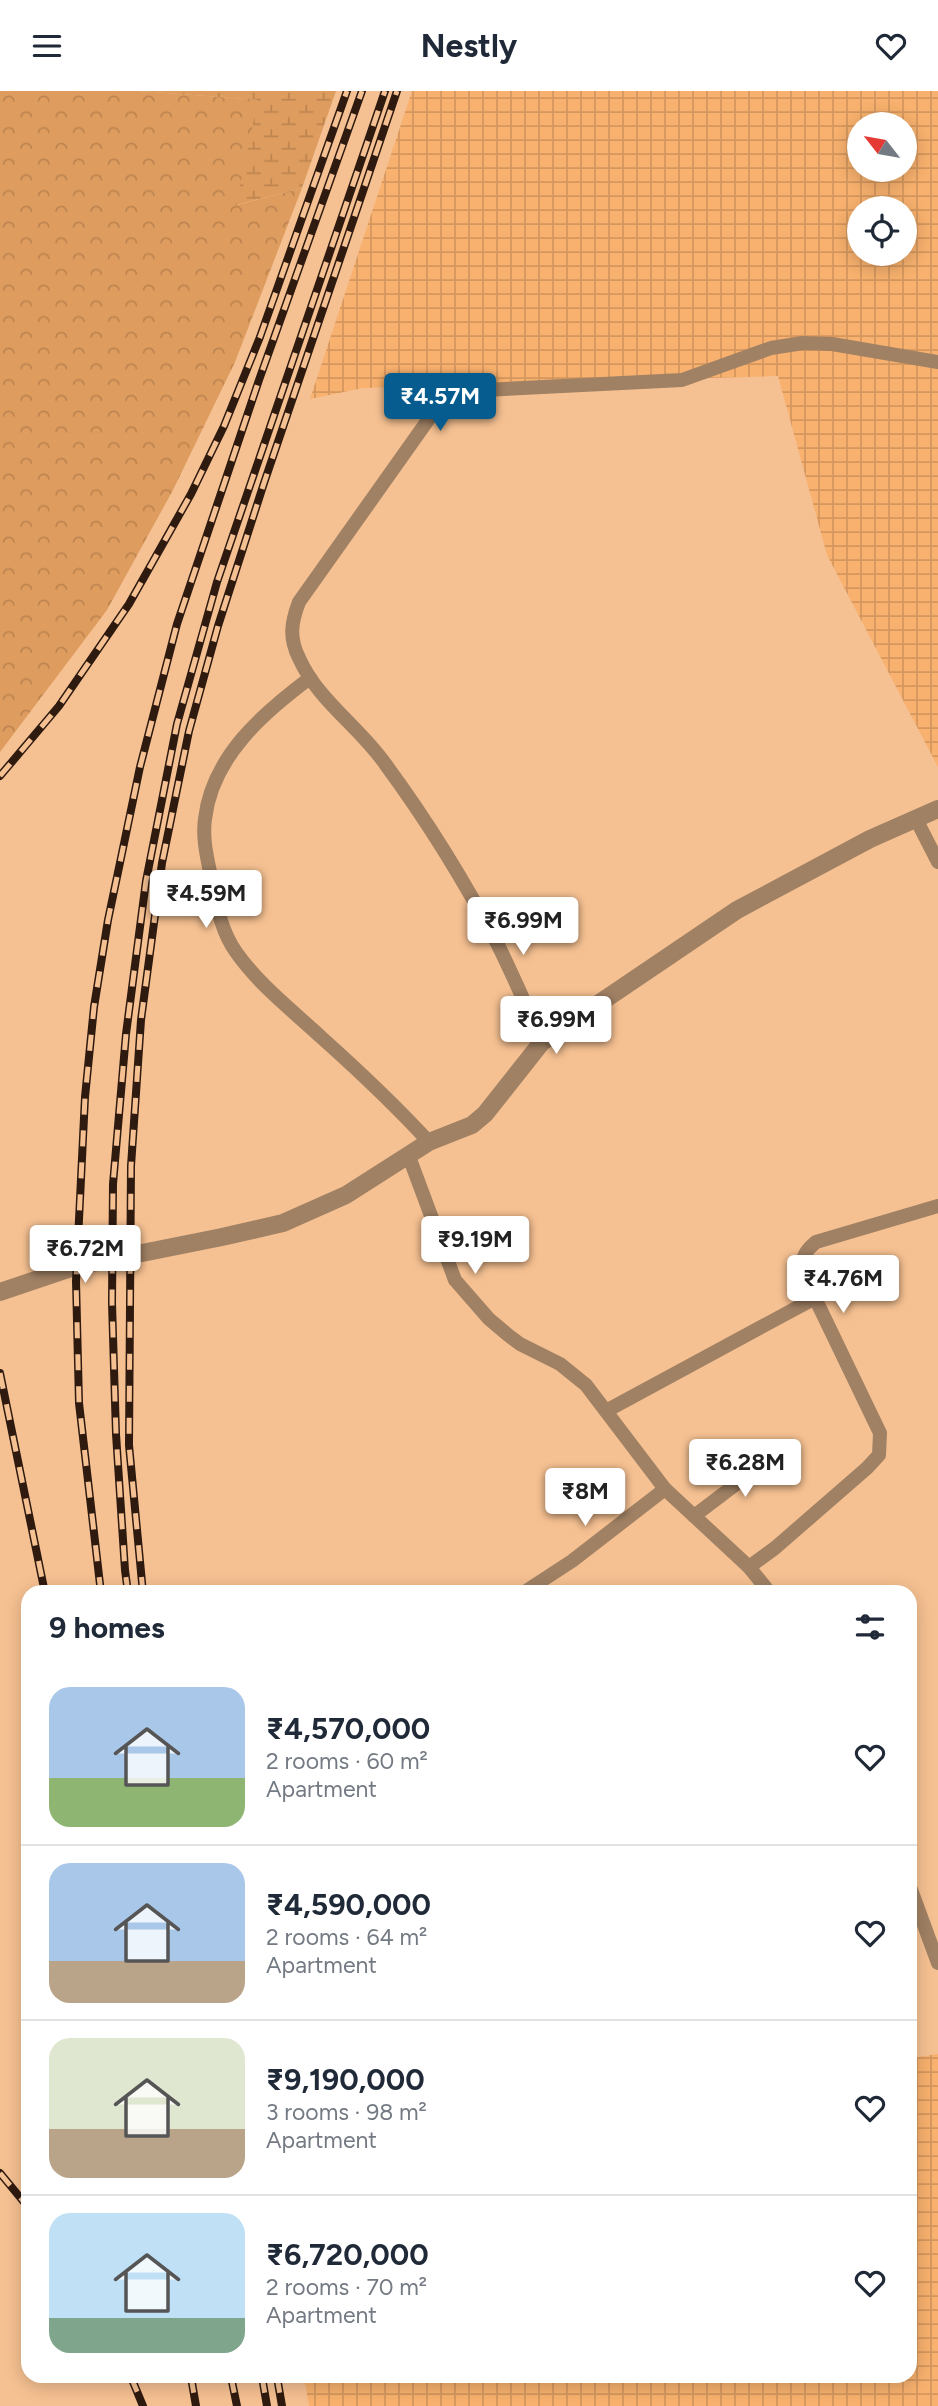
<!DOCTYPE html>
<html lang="en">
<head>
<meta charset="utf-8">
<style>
  :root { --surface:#fff; --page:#f6f6f7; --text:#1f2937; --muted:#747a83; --line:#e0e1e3; --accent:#065c8e }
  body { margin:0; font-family:Figtree,sans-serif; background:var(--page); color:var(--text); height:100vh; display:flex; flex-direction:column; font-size:26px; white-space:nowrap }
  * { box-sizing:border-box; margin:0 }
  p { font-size:23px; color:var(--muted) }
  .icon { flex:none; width:38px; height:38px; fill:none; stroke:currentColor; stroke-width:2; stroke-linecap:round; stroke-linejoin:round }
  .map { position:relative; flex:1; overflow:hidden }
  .panel { position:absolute; left:21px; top:1494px; width:896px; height:798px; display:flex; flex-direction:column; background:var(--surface); border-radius:21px; box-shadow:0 4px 18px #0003 }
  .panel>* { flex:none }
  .needle { width:46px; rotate:301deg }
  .controls { position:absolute; left:847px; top:21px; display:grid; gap:14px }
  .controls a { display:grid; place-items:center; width:70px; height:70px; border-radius:50%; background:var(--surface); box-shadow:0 4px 18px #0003; font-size:35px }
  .price { position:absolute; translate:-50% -60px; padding:0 16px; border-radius:7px; background:#fff; color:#222; font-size:23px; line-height:46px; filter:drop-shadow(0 2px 4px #0008) }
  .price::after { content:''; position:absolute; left:50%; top:42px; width:21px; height:16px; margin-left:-10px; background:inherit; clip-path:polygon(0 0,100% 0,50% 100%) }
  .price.selected { background:var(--accent); color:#fff }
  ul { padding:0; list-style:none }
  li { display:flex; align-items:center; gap:21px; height:175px; padding:0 28px }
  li+li { border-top:2px solid var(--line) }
  li span { display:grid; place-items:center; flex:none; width:196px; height:140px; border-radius:21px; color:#555 }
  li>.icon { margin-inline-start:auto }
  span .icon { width:84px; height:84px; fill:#fffc; stroke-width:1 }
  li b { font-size:30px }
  h2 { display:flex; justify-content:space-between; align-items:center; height:84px; padding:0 28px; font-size:30px }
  header { display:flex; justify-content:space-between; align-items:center; height:91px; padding:0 28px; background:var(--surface); font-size:32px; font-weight:700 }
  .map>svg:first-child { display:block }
  .industrial { fill:url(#industrial-grid); fill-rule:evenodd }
  .forest { fill:url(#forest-crowns) }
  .wetland { fill:url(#wetland-marsh) }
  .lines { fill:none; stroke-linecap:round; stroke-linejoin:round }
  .minor { stroke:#a08164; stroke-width:14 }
  .tertiary { stroke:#a08164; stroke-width:18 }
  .rail-casing { stroke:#2f1a0f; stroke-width:8 }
  .rail { stroke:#f6c192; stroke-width:5; stroke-dasharray:16; stroke-linecap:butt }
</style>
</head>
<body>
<header><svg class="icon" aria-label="menu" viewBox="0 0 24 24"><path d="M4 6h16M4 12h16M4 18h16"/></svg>Nestly<svg class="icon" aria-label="heart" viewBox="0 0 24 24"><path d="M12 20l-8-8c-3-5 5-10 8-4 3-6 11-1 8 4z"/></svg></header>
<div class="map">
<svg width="938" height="2315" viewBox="0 0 938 2315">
  <defs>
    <pattern id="industrial-grid" width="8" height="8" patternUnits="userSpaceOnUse" patternTransform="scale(1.75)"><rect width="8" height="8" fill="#f8b16e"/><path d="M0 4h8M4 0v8" fill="none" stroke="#d4975e"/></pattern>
    <pattern id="forest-crowns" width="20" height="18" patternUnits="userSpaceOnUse" patternTransform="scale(1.75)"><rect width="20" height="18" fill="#de9c5e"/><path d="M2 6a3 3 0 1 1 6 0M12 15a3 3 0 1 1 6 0" fill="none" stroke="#be8550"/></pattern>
    <pattern id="wetland-marsh" width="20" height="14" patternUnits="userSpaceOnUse" patternTransform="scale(1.75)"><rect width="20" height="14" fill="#de9c5e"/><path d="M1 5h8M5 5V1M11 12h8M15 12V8" fill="none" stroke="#be8550"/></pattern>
  </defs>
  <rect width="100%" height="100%" fill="#f6c192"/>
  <!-- industrial -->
  <g class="industrial">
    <path d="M412,0H938V676L827,464L778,285L363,297L310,308ZM859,33H905V79H859ZM859,117H905V163H859Z"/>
    <polygon points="938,1963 938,2315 309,2315 304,2286 910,2286 910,1967"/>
  </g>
  <!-- forest -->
  <polygon class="forest" points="0,0 139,0 259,9 237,114 302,97 235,271 173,399 107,519 0,661"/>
  <!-- wetland -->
  <polygon class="wetland" points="139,0 336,0 302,97 236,114 258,9"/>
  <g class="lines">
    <!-- minor -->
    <g class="minor">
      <path d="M310,587C263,622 212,666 205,728C202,749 208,770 212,791C217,815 221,840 236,861C259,894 293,920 322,947C360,981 395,1014 429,1051"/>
      <polyline points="916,728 938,771"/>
      <path d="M542,951C528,919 514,886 498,854C465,791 428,731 386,674C360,636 318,610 299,567C289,547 291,532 299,511L433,322L444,310L463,300L682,289L771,257L803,252L832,253L938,271"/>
      <polyline points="408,1063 455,1189 489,1228 508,1244 520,1253 560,1273 586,1294 665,1398 749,1476 770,1502"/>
      <polyline points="606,1320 815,1207"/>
      <polyline points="694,1425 776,1363"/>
      <path d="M749,1476L775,1457L867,1377L879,1364L880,1342L802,1180C802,1166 805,1160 816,1151L938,1115"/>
      <polyline points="523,1502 572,1470 665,1398"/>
      <polyline points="910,1796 938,1872"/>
    </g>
    <!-- tertiary -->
    <polyline class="tertiary" points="0,1201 77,1175 222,1146 283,1132 346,1104 429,1051 472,1034 485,1023 542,951 737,819 870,748 938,718"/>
    <!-- rail casing -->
    <g class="rail-casing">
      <g id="rail">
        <polyline points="0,685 59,615 129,513 191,403 224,335 260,246 347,0"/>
        <polyline points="0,1282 45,1502"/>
        <polyline points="101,1502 79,1312 76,1190 85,1006 94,916 108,829 140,676 177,533 259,289 362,0"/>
        <polyline points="128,1502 125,1479 116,1343 112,1212 113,1093 126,943 146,790 177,633 217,491 385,0"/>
        <polyline points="143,1502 129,1354 131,1075 141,929 162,772 189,640 218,535 264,392 397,0"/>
        <polyline points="0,2082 28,2116"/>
        <polyline points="131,2286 143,2315"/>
        <polyline points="191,2286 196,2315"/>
        <polyline points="231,2286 237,2315"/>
        <polyline points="262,2286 267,2315"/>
        <polyline points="277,2286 282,2315"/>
      </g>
    </g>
    <!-- rail -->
    <use href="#rail" class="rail"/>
  </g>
</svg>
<div class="controls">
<a><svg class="needle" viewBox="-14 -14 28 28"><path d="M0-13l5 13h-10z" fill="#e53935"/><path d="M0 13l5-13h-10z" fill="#747a83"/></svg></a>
<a><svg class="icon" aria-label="locate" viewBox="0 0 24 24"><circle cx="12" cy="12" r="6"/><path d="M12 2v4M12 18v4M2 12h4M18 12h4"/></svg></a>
</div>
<b class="price selected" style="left:440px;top:342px">₹4.57M</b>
<b class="price" style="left:206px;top:839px">₹4.59M</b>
<b class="price" style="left:523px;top:866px">₹6.99M</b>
<b class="price" style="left:556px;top:965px">₹6.99M</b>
<b class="price" style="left:475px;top:1185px">₹9.19M</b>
<b class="price" style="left:85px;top:1194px">₹6.72M</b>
<b class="price" style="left:843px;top:1224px">₹4.76M</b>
<b class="price" style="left:745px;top:1408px">₹6.28M</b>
<b class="price" style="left:585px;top:1437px">₹8M</b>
<section class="panel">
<h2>9 homes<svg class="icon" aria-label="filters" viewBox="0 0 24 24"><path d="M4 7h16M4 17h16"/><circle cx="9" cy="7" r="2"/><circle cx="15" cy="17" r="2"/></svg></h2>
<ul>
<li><span style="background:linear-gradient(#a9c7e8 65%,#8fb573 0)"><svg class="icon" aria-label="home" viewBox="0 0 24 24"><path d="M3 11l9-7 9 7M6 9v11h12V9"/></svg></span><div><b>₹4,570,000</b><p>2 rooms · 60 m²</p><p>Apartment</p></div><svg class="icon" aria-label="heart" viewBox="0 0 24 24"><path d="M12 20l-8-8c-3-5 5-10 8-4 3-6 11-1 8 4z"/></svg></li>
<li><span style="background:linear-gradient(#a9c7e8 70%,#b9a48a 0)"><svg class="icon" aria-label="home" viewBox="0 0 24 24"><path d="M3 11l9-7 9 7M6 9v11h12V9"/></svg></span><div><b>₹4,590,000</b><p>2 rooms · 64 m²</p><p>Apartment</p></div><svg class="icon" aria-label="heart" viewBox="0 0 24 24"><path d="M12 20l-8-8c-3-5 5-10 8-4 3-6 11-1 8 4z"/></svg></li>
<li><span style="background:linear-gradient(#dfe7d0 65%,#b9a48a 0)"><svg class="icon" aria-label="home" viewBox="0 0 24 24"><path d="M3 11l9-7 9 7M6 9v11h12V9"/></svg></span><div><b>₹9,190,000</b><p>3 rooms · 98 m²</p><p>Apartment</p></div><svg class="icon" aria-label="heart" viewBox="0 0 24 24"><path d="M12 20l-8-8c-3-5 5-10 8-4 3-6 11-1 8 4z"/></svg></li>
<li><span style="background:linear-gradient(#bfe0f5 75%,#7fa58c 0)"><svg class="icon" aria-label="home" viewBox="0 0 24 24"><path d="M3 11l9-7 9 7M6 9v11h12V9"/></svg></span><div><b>₹6,720,000</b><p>2 rooms · 70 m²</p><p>Apartment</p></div><svg class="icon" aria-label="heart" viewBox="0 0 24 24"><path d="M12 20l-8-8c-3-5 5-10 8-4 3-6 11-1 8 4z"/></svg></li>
</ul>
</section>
</div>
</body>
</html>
